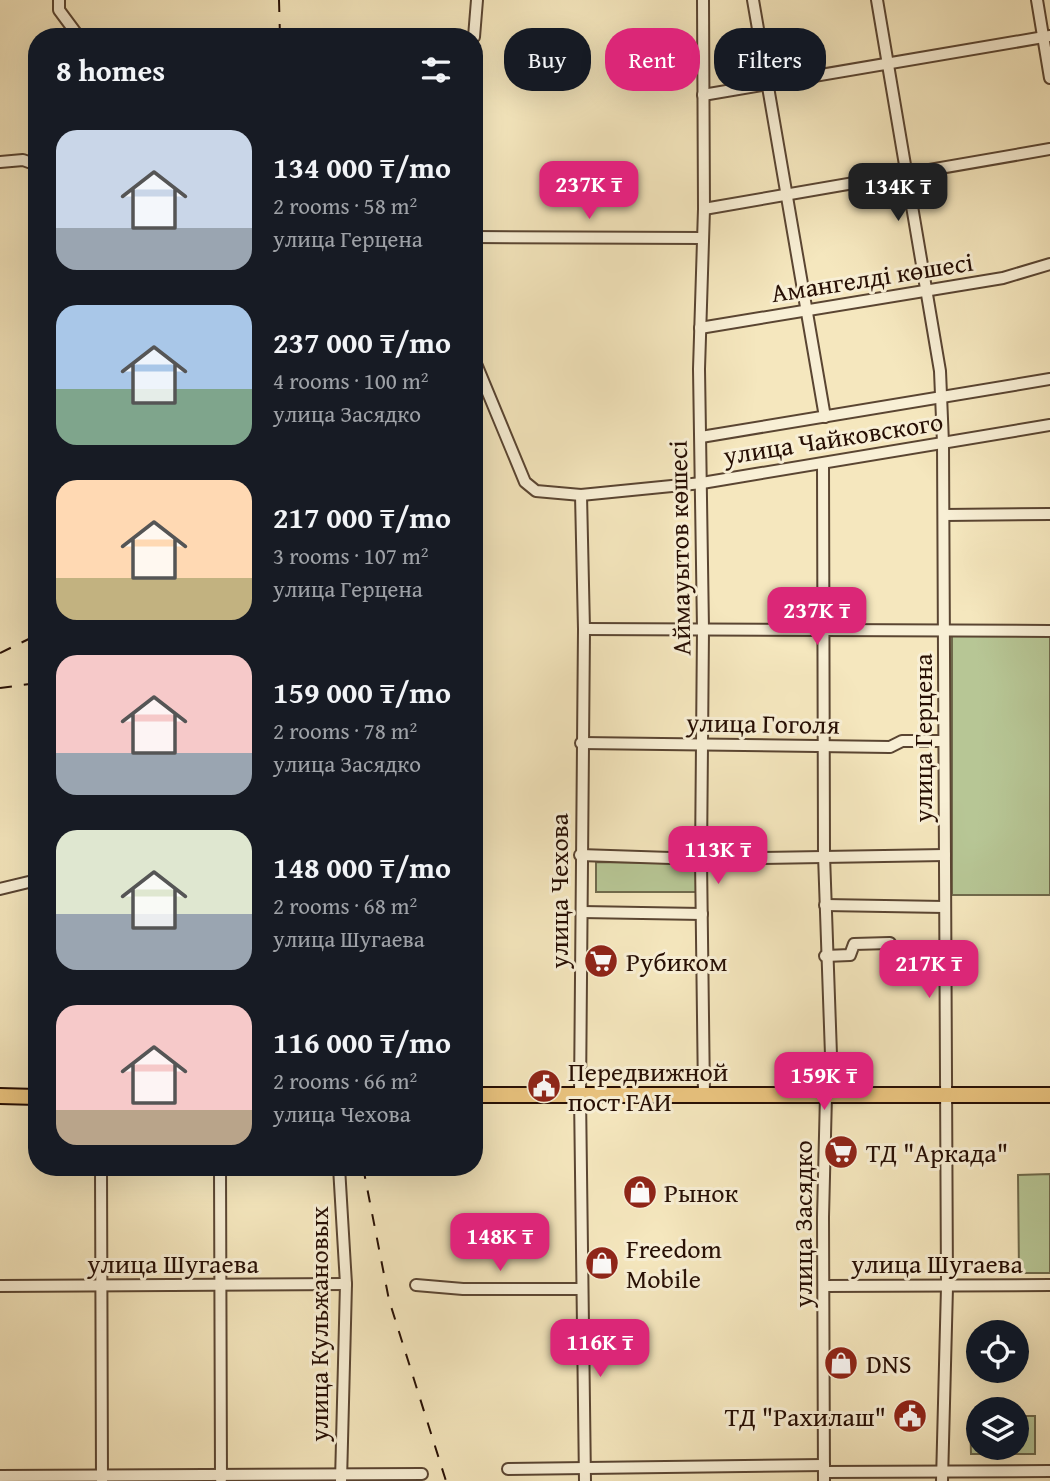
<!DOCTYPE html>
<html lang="en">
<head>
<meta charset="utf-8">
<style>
  :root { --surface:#171b24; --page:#242831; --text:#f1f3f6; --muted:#9ea1a6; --accent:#db2777 }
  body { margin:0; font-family:"Gentium Book Plus",serif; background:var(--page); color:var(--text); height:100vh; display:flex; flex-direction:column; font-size:26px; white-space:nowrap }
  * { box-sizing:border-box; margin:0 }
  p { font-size:23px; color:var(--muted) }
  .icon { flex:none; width:38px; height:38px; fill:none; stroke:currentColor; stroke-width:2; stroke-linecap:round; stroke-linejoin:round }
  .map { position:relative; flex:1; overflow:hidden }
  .drawer { position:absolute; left:28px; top:28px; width:455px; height:1148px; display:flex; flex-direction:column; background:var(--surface); border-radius:28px; box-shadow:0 7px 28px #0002 }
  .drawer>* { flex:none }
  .top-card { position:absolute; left:504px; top:28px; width:441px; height:63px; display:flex; gap:14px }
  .controls { position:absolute; left:966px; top:1320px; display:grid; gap:14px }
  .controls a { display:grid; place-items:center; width:63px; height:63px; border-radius:50%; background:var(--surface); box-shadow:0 7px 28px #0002; font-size:35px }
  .price { position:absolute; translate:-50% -60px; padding:0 16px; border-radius:14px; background:var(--accent); color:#fff; font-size:23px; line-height:46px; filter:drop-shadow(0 2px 4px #0008) }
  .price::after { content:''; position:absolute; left:50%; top:42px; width:21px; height:16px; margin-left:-10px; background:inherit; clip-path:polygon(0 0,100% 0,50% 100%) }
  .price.active { background:#222; color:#fff }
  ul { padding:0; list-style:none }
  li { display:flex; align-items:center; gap:21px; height:175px; padding:0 28px }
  li span { display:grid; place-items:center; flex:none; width:196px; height:140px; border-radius:21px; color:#555 }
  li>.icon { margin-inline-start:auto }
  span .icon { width:84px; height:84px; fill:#fffc; stroke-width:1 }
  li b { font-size:30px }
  h2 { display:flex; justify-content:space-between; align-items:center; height:84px; padding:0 28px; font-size:30px }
  .tag { padding:0 24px; border-radius:28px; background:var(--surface); box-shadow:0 7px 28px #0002; font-size:24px; line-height:63px }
  .tag.active { background:var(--accent); color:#fff }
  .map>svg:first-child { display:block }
  .green { fill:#b7c695; stroke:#6f6a4c; stroke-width:2 }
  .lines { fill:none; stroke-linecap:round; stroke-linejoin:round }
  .minor-casing { stroke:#5a4532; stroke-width:14 }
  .major-casing { stroke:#270f04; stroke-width:18 }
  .minor { stroke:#f8efd5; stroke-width:10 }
  .major { stroke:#eac47f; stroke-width:14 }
  .rail { stroke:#270f04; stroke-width:2; stroke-dasharray:12 12; stroke-linecap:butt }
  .labels { text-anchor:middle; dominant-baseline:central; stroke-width:6; stroke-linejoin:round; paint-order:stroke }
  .street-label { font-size:26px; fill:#270f04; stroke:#f8efd5 }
  .poi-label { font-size:26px; fill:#270f04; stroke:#f8efd5; text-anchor:start }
</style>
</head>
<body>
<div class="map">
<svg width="1050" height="1481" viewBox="0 0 1050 1481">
  <rect width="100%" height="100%" fill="#f5e7be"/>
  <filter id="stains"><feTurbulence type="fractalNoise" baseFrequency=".00286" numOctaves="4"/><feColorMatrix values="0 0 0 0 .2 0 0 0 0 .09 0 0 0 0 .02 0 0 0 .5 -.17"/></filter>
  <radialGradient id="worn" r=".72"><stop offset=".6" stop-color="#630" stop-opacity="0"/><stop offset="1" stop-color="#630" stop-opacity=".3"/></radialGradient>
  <!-- green -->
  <g class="green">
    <rect x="952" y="632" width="98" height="263"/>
    <polygon points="596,862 696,863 696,892 596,892"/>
    <polygon points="1050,1174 1050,1273 1019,1273 1018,1175"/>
    <polygon points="970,1416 978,1416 978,1447 1017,1447 1017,1416 1035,1416 1035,1454 971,1454"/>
  </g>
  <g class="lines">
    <!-- minor casing -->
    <g class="minor-casing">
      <g id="minor">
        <polyline points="59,0 59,10 79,37"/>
        <polyline points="703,0 704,209 699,369 703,629 701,859 704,1095"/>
        <polyline points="753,0 825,417"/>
        <polyline points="877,0 940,371 943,443 947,1287 942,1481"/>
        <polyline points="1037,0 1050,78"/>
        <polyline points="474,37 477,0"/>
        <polyline points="703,95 1050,36"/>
        <polyline points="0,162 23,160 37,165"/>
        <polyline points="704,209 1050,149"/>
        <polyline points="474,237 703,238"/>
        <polyline points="700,328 1003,278 1050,264"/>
        <polyline points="474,359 525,482 536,491 581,495 702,483 1050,425"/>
        <polyline points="701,437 1050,379"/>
        <polyline points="823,464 824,855 831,1055 826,1095 823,1217 824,1481"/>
        <polyline points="581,495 584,629 580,1095 585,1481"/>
        <polyline points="944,515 1050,514"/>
        <polyline points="584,629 1050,631"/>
        <polyline points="581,743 890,747 902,741 943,741"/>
        <polyline points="580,855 701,859 945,855"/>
        <polyline points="0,889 37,880"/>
        <polyline points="825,905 944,907"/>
        <polyline points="582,912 702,914"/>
        <polyline points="825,956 850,955 854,944 890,943 894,950 945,951"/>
        <polyline points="101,1167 102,1481"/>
        <polyline points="220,1167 221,1479"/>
        <polyline points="339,1167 346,1284 341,1481"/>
        <polyline points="416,1285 463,1289 582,1289"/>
        <polyline points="0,1286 346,1284"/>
        <polyline points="824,1286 1050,1285"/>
        <polyline points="508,1469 824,1465"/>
        <polyline points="824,1472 1050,1471"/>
        <polyline points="0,1476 422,1474"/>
      </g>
    </g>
    <!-- major casing -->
    <g class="major-casing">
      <g id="major">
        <polyline points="474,1095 1050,1095"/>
        <polyline points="0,1096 37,1097"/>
      </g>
    </g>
    <!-- minor -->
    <use href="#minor" class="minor"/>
    <!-- major -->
    <use href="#major" class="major"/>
    <!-- rail -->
    <g class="rail">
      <polyline points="279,0 280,37"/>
      <polyline points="0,653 37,635"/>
      <polyline points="0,688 37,683"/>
      <polyline points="363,1167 389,1300 446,1481"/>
    </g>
  </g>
  <!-- icons -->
  <defs>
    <g id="supermarket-disc" transform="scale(1.75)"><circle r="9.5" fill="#8f2418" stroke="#f8efd5"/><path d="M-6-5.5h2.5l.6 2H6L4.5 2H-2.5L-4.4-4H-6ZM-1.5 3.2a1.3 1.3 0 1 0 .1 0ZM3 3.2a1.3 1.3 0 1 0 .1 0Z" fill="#fff"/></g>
    <g id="civic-disc" transform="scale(1.75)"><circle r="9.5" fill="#8f2418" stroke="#f8efd5"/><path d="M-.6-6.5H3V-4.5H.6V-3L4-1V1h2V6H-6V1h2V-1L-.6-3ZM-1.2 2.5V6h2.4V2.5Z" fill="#fff"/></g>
    <g id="shop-disc" transform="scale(1.75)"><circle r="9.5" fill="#8f2418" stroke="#f8efd5"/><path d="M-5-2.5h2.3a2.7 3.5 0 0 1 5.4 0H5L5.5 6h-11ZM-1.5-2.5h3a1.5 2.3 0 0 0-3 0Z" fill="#fff"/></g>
  </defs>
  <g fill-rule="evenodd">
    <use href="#supermarket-disc" x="601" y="961"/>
    <use href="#civic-disc" x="544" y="1086"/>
    <use href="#supermarket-disc" x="841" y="1152"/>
    <use href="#shop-disc" x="640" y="1192"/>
    <use href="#shop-disc" x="602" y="1263"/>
    <use href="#shop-disc" x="841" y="1363"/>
    <use href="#civic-disc" x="910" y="1416"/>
  </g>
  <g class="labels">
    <!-- street labels -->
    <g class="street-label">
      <text transform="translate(872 277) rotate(-9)">Амангелді көшесі</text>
      <text transform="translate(833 438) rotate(-9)">улица Чайковского</text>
      <text transform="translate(679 548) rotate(-91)">Аймауытов көшесі</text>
      <text transform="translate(763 723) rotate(1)">улица Гоголя</text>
      <text transform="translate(922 738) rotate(-90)">улица Герцена</text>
      <text transform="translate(558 891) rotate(-90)">улица Чехова</text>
      <text transform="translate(802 1224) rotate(-90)">улица Засядко</text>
      <text x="173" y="1263">улица Шугаева</text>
      <text x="937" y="1263">улица Шугаева</text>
      <text transform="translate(318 1324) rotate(-90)">улица Кульжановых</text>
    </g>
    <!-- poi labels -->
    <g class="poi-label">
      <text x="626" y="961">Рубиком</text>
      <text x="568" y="1071">Передвижной<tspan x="568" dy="30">пост ГАИ</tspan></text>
      <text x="866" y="1152">ТД "Аркада"</text>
      <text x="664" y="1192">Рынок</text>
      <text x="626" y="1248">Freedom<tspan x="626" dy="30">Mobile</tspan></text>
      <text x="866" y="1363">DNS</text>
      <text x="886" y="1416" text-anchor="end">ТД "Рахилаш"</text>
    </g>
  </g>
  <rect width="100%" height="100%" filter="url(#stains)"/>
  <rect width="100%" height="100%" fill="url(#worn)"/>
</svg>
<div class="controls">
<a><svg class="icon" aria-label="locate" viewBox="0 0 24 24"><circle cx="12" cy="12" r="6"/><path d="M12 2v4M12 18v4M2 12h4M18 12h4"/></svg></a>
<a><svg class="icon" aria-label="layers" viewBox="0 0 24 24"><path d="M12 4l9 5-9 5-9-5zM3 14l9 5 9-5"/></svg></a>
</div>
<b class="price" style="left:589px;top:221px">237K ₸</b>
<b class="price active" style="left:898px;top:223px">134K ₸</b>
<b class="price" style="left:817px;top:647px">237K ₸</b>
<b class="price" style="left:718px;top:886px">113K ₸</b>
<b class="price" style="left:929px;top:1000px">217K ₸</b>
<b class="price" style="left:824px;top:1112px">159K ₸</b>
<b class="price" style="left:500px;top:1273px">148K ₸</b>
<b class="price" style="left:600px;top:1379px">116K ₸</b>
<div class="top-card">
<a class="tag">Buy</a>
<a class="tag active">Rent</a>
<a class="tag">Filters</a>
</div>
<section class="drawer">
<h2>8 homes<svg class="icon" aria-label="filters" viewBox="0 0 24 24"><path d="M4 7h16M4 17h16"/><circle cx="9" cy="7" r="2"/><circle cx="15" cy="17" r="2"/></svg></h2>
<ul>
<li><span style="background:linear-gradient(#c9d6e8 70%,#9aa5b1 0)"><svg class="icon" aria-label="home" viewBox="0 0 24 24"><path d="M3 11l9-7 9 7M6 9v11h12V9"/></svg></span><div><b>134 000 ₸/mo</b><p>2 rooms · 58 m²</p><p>улица Герцена</p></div></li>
<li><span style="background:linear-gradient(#a9c7e8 60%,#7fa58c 0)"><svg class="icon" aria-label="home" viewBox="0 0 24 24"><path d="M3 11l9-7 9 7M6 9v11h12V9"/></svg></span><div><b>237 000 ₸/mo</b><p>4 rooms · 100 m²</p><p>улица Засядко</p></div></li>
<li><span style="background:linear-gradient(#ffd9b3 70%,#c2b280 0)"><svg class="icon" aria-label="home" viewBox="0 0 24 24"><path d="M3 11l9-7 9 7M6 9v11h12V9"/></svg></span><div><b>217 000 ₸/mo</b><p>3 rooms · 107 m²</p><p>улица Герцена</p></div></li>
<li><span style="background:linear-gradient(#f6c9c9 70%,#9aa5b1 0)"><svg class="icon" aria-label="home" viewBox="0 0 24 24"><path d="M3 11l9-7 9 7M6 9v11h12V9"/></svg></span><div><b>159 000 ₸/mo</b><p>2 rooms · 78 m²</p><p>улица Засядко</p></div></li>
<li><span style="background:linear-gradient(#dfe7d0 60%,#9aa5b1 0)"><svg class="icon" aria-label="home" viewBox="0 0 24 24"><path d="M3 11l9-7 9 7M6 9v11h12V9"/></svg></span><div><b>148 000 ₸/mo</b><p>2 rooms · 68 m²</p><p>улица Шугаева</p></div></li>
<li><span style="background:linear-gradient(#f6c9c9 75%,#b9a48a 0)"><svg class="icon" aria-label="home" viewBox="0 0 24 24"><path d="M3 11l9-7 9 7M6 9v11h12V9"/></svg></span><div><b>116 000 ₸/mo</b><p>2 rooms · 66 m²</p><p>улица Чехова</p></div></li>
</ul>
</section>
</div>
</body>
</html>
